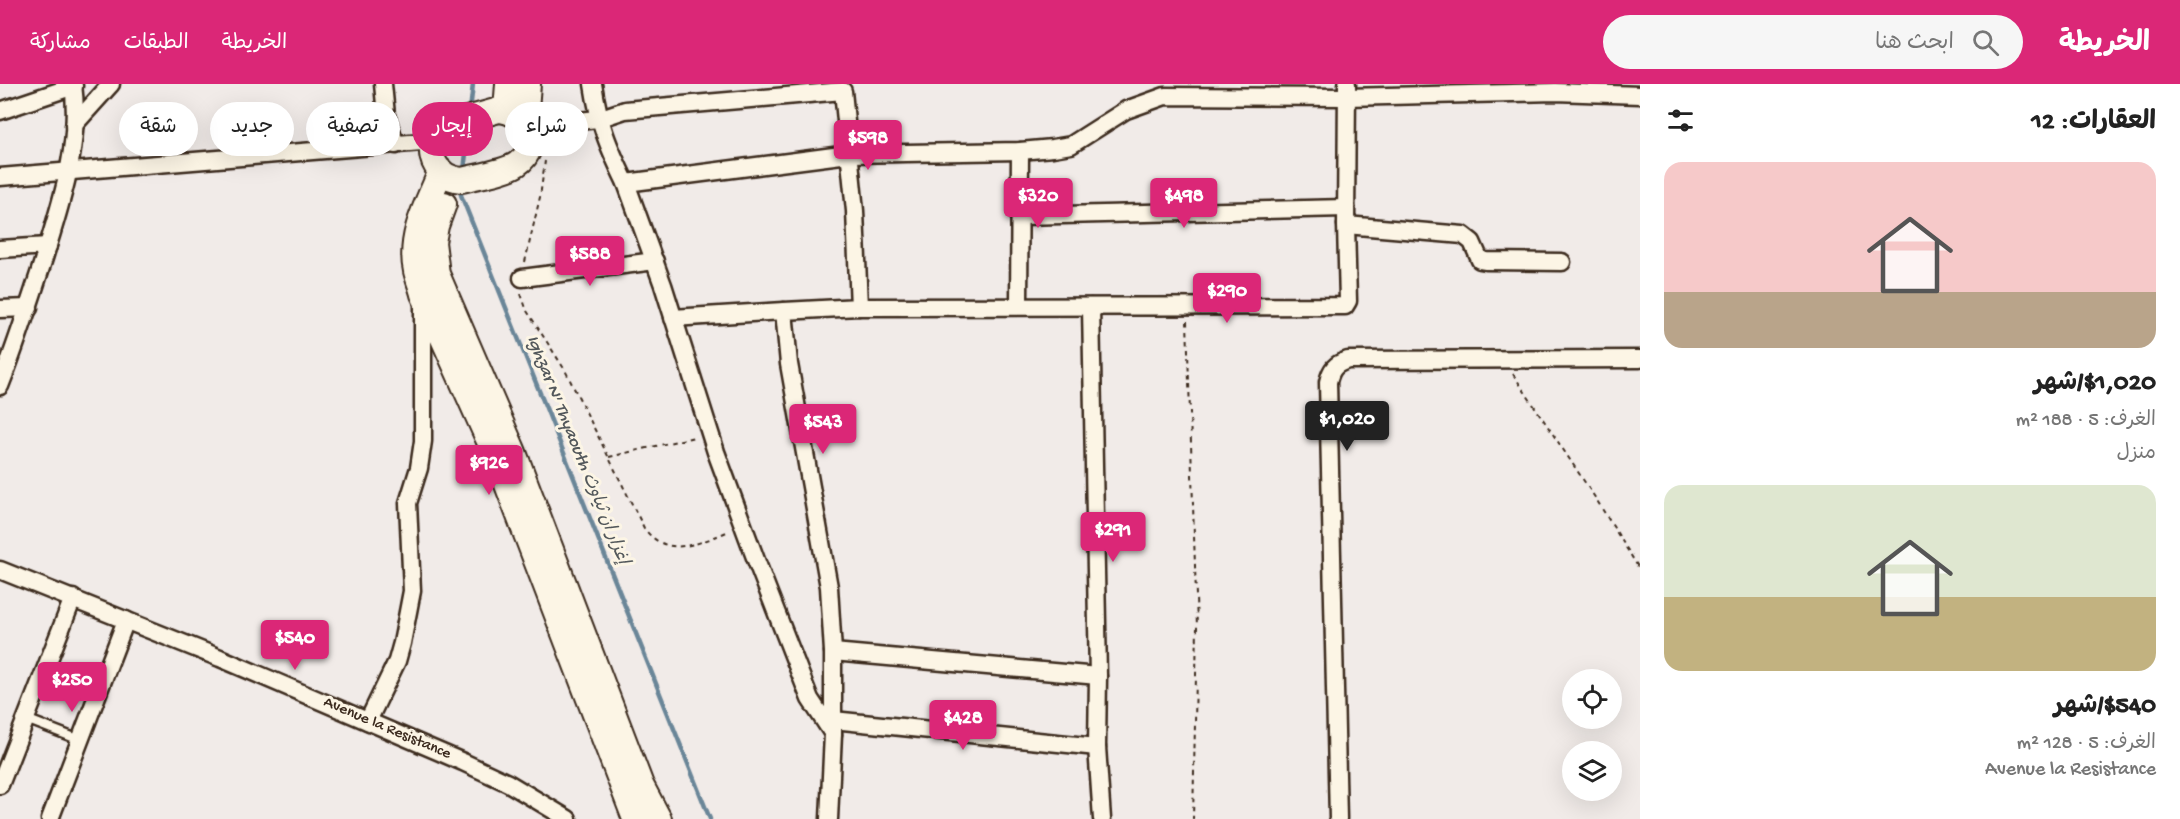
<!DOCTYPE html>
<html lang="ar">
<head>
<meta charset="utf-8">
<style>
  :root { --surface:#fff; --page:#f6f6f6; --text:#222; --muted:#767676; --accent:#db2777 }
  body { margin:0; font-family:"Gochi Hand","Playpen Sans Arabic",sans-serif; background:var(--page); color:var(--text); direction:rtl; height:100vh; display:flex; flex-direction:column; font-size:22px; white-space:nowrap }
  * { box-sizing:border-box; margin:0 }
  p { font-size:20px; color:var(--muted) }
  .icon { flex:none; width:33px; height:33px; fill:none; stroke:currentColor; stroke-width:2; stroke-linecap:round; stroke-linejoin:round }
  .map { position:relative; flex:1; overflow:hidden; direction:ltr }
  .side { display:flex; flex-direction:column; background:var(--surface); width:540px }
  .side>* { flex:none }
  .hud { position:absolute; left:18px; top:18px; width:570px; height:54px; direction:rtl; display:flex; gap:12px }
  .buttons { position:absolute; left:1562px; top:585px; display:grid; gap:12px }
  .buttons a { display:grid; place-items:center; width:60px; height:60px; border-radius:50%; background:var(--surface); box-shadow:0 6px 24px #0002; font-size:30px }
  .price { position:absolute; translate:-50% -51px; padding:0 14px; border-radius:6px; background:var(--accent); color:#fff; font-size:20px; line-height:39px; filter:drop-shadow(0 2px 3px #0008) }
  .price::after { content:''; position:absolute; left:50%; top:36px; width:18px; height:14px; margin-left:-9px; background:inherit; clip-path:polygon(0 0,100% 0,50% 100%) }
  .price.selected { background:#222; color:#fff }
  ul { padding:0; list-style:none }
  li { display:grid; align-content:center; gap:12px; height:318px; padding:0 24px }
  li span { display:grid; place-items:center; height:186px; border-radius:18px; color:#555 }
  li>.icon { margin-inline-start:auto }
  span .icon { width:108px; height:108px; fill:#fffc; stroke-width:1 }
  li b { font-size:26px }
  h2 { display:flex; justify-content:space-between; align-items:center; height:72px; padding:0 24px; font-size:26px }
  .pill { padding:0 21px; border-radius:27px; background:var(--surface); box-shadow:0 6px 24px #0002; font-size:21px; line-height:54px }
  .pill.selected { background:var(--accent); color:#fff }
  header { display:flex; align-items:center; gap:36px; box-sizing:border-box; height:84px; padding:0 30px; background:var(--accent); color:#fff }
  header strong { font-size:28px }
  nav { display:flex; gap:33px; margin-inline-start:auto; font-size:21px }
  .search { width:420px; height:54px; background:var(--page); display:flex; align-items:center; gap:15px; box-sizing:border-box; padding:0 21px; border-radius:33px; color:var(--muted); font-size:22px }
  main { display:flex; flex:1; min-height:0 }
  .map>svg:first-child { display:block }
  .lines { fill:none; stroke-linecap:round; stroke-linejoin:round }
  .stream { stroke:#6b8698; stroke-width:4.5 }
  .lane-casing { stroke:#3b2a1e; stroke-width:13 }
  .street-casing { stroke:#3b2a1e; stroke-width:21 }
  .secondary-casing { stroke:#3b2a1e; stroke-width:28 }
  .path { stroke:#3b2a1e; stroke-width:2; stroke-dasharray:4.5 4.5; stroke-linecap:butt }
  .lane { stroke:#fcf5e5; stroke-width:8 }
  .street { stroke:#fcf5e5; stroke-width:16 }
  .secondary { stroke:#fcf5e5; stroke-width:24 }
  .labels { text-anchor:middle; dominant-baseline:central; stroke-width:6; stroke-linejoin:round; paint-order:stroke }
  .street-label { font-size:16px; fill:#3b2a1e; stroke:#fcf5e5 }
  .water-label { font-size:18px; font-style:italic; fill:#53585b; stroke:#fcf5e5 }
</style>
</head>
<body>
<header>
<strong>الخريطة</strong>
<div class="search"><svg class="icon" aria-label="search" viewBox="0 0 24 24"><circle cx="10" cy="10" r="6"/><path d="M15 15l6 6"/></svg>ابحث هنا</div>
<nav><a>الخريطة</a><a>الطبقات</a><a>مشاركة</a></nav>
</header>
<main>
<section class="side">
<h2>العقارات: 12<svg class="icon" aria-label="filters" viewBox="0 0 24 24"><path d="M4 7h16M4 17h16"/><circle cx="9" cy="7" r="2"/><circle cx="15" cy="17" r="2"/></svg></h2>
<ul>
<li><span style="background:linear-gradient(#f6c9c9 70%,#b9a48a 0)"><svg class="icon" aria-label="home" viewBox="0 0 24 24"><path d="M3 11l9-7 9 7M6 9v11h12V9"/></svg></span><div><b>$1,020/شهر</b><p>الغرف: 5 · 188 m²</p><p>منزل</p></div></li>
<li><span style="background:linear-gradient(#dfe7d0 60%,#c2b280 0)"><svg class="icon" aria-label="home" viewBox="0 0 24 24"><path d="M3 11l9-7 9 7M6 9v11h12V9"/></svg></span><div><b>$540/شهر</b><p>الغرف: 5 · 128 m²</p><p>Avenue la Resistance</p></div></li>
</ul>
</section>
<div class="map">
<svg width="1640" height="735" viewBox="0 0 1640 735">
  <rect width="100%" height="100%" fill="#f1ebe8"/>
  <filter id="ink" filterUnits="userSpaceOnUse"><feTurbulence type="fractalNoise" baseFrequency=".0167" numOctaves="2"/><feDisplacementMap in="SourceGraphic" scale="12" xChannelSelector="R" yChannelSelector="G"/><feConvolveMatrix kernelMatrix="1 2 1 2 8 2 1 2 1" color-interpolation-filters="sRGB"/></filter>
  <g filter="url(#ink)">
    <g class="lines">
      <!-- stream -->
      <g class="stream">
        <polyline points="470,27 473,0"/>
        <polyline points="464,87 469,42"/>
        <polyline points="462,104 461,111 710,735"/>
      </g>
      <!-- lane casing -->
      <g class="lane-casing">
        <polyline id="lane" points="26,635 80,656"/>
      </g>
      <!-- street casing -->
      <g class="street-casing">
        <g id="street">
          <polyline points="383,0 386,31 396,61"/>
          <path d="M593,0C599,40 608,62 626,99"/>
          <polyline points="0,27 74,2"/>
          <polyline points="74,41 111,0"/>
          <polyline points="528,45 559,39 598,35 625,26 843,7 855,127 859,223 784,227 789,280 829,503 833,568 833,650 829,735"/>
          <polyline points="0,93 434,57"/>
          <polyline points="1021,132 1346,124"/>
          <polyline points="1346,141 1463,151 1472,158 1480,176 1486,177 1562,178"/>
          <polyline points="0,165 48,162"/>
          <polyline points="522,194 655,177"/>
          <polyline points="1019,222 1020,67"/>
          <polyline points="859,223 1345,222 1348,217 1346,141 1347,0"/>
          <polyline points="1091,223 1098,592 1097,663 1102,735"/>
          <polyline points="0,225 29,224"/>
          <polyline points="673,234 784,227"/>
          <path d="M0,302C17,259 31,215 45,171C62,116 81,59 73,0"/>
          <polyline points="0,486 220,574 463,678 508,699 568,735"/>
          <polyline points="833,568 1098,592"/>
          <polyline points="833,636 1097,663"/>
          <polyline points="368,637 397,577 402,559 412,507 408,419 419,384 423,357 423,219"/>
          <polyline points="833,650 810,615 756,476 716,368 663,201 626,99 849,70 1020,67 1053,64 1071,61 1126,26 1165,12 1346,13 1555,8 1640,11"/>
          <polyline points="0,701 73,514"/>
          <polyline points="50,735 126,536"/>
          <path d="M1338,735L1328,298C1331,285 1335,280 1348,276L1640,275"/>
        </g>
      </g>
      <!-- secondary casing -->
      <g class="secondary-casing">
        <g id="secondary">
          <path d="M499,26C527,28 543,62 517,80C505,88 477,92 462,96C429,93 421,57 449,40Z"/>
          <polyline points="506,26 508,0"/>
          <polyline points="525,38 528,0"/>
          <path d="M441,87C428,118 408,152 416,187C418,195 421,202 423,210L498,377L635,735"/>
          <polyline points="444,120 436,142 433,158 437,190 513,366 641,701 659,735"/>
        </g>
      </g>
      <!-- path -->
      <g class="path">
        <polyline points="525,178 540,113 545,77"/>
        <path d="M521,210L527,227L565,286L644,444C667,476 700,459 729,447"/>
        <polyline points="1187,237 1197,543 1193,735"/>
        <polyline points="1513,290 1596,415 1640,486"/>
        <polyline points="609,373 694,353"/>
      </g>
      <!-- lane -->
      <use href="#lane" class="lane"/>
      <!-- street -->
      <use href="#street" class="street"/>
      <!-- secondary -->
      <use href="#secondary" class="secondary"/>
    </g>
  </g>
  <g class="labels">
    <!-- street labels -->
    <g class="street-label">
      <text transform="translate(387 645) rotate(23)">Avenue la Resistance</text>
    </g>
    <!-- water labels -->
    <g class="water-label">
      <text transform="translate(577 366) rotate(68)">Ighzar N' Thyaouth إغزار ان ثياوث</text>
    </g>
  </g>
</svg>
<div class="buttons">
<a><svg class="icon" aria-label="locate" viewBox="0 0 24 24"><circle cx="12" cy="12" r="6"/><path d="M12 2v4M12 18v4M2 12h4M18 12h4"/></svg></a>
<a><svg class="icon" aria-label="layers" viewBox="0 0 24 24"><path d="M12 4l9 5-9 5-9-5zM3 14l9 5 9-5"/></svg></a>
</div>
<b class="price" style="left:868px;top:87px">$598</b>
<b class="price" style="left:1038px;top:145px">$320</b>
<b class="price" style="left:1184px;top:145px">$498</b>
<b class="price" style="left:590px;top:203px">$588</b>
<b class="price" style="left:1227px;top:240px">$290</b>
<b class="price selected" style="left:1347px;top:368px">$1,020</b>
<b class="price" style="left:823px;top:371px">$543</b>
<b class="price" style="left:489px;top:412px">$926</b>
<b class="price" style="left:1113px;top:479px">$291</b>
<b class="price" style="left:295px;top:587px">$540</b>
<b class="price" style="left:72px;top:629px">$250</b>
<b class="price" style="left:963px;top:667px">$428</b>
<div class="hud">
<a class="pill">شراء</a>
<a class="pill selected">إيجار</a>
<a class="pill">تصفية</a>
<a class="pill">جديد</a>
<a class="pill">شقة</a>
</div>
</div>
</main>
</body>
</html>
